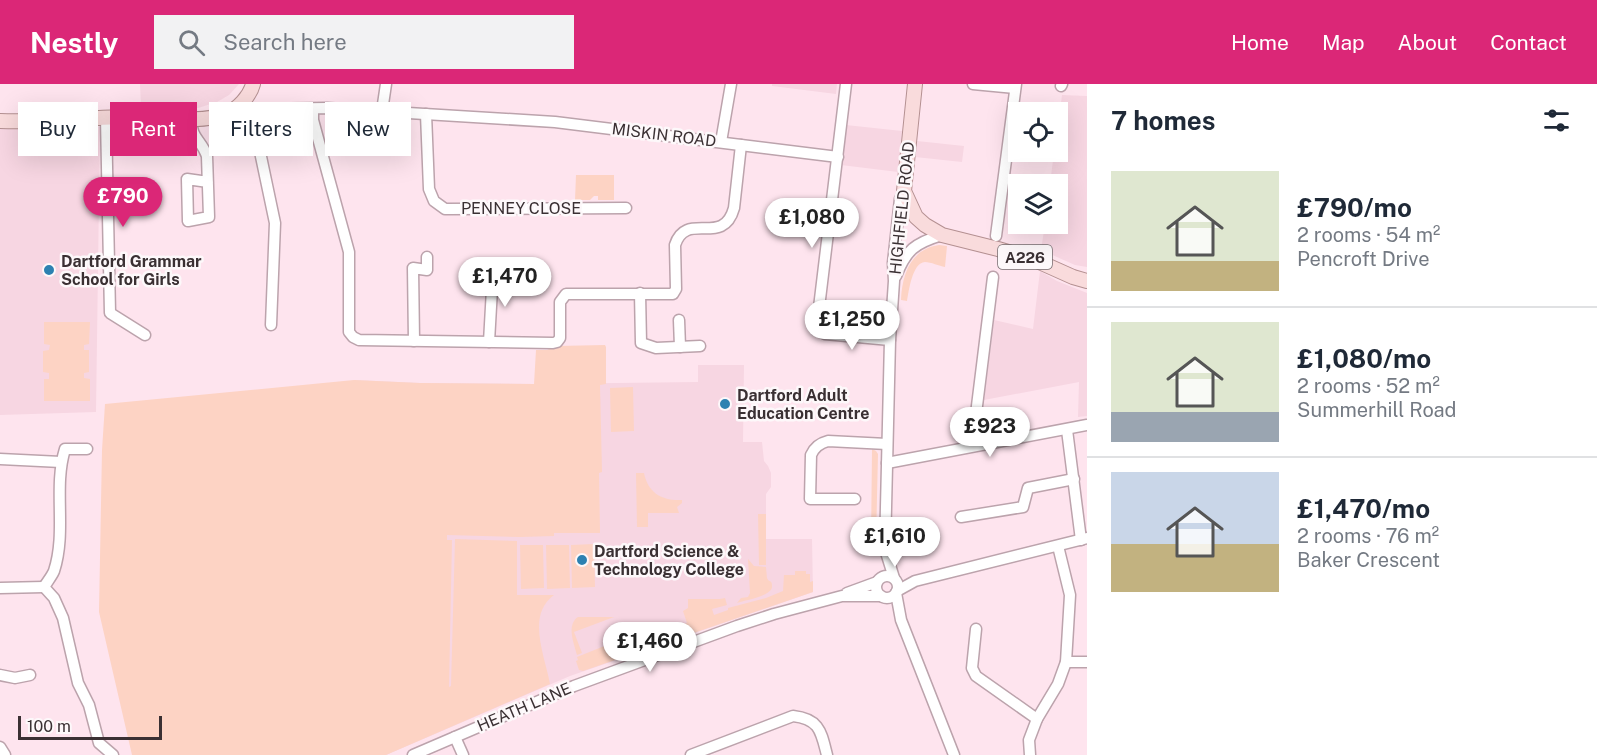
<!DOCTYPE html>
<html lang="en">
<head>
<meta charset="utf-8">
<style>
  :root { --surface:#fff; --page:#f2f2f3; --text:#1f2937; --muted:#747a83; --line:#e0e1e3; --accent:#db2777 }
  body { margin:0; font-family:"Public Sans",sans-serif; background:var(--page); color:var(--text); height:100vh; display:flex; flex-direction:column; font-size:22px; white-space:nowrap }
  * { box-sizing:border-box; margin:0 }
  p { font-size:20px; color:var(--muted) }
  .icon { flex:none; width:33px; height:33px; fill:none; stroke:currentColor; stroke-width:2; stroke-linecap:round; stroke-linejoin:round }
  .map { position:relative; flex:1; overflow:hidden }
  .sheet { display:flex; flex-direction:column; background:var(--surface); width:510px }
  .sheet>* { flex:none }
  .hud { position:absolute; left:18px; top:18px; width:570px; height:54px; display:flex; gap:12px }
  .fabs { position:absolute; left:1008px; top:18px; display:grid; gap:12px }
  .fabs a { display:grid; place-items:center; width:60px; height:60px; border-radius:0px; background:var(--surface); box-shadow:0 6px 24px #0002; font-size:30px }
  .scale { position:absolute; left:18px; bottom:15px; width:144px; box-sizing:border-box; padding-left:6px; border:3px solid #3a3033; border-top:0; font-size:16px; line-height:21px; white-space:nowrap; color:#3a3033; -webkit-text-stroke:4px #fdf8fa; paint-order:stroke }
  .price { position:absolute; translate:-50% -51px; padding:0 14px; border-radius:21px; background:#fff; color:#222; font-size:20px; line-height:39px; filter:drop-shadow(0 2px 3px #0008) }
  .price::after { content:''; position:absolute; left:50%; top:36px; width:18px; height:14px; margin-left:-9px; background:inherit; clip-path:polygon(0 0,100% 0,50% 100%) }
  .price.current { background:var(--accent); color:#fff }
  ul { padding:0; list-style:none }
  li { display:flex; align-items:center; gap:18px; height:150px; padding:0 24px }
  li+li { border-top:2px solid var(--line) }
  li span { display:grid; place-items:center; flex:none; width:168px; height:120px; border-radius:0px; color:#555 }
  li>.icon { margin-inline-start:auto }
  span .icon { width:72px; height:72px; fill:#fffc; stroke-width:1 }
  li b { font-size:26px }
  h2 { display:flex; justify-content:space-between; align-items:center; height:72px; padding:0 24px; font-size:26px }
  .chip { padding:0 21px; border-radius:0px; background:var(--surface); box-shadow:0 6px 24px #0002; font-size:21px; line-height:54px }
  .chip.current { background:var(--accent); color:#fff }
  header { display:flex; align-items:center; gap:36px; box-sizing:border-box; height:84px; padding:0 30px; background:var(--accent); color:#fff }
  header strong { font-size:28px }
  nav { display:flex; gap:33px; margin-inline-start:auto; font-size:21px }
  .search { width:420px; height:54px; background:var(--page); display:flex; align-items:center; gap:15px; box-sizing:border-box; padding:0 21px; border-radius:0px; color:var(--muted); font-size:22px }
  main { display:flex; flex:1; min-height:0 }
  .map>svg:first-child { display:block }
  .built { fill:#f7d6e2 }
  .green { fill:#fdd3c4 }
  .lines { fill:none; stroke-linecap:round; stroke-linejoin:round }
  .minor-casing { stroke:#bca3ac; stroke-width:13 }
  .major-casing { stroke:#b49091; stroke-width:16 }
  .minor { stroke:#fff; stroke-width:10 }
  .major { stroke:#f9dbdc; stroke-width:14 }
  .poi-dot { fill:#2d81b1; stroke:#fdf8fa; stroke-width:2 }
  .labels { text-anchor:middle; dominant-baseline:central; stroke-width:5; stroke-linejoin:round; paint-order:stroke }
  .shield { fill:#fdf8fa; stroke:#746c6f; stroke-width:1.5 }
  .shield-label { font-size:15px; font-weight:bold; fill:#3a3033 }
  .street-label { font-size:16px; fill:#3a3033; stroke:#fdf8fa }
  .poi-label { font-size:16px; font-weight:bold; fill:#3a3033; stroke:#fdf8fa; text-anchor:start }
</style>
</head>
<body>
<header>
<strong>Nestly</strong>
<div class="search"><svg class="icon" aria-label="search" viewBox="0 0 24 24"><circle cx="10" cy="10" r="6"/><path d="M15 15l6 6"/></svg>Search here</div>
<nav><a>Home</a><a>Map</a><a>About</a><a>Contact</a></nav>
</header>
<main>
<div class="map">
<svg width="1087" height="671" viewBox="0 0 1087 671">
  <rect width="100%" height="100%" fill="#fee4ee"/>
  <!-- built -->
  <g class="built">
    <polygon points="140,0 239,0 229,11 217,18 198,24 141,22"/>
    <polygon points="772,0 837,0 836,10 772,2"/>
    <polygon points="1062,11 1087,12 1087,183 1075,181 1041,166 1045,140 1058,140 1058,100 1050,100 1054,68 1058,68 1058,43"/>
    <polygon points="846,41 902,47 898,88 841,81"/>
    <polygon points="100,43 96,328 0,331 0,44"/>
    <polygon points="917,57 964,62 962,78 915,73"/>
    <polygon points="1040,187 1057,197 1087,209 1087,332 1078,333 1079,298 984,316 994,236 1033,245"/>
    <polygon points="698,281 744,281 743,358 762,358 764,377 768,382 771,389 771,403 766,410 766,455 812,455 813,508 570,592 386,671 348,671 354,296 420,299 534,300 698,298"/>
  </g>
  <!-- green -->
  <g class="green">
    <polygon points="576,91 614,91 614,116 598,116 598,112 594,112 590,116 575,116"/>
    <path d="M939,161L947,162L945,183C939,182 931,178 925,178C912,179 909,207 907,217L901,216C902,190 911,165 939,161Z"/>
    <polygon points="44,238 90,238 89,260 84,261 84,266 89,266 89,288 84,289 84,294 90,295 90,317 44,317 44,295 49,295 49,289 43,288 43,267 49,266 50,261 44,260"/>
    <path d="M605,261L606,263V300L600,301L602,388L599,389L600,449H554V452L520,453L447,451V456H452L449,603L451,602L455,455L517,457V511H554C526,531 545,572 550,600L386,671H132L99,528L102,366L105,320L354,296L420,299L534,300L536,266H547L556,262Z"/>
    <polygon points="633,303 634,347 611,348 610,304"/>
    <polygon points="872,365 876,367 878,370 876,457 874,457 874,460 871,460"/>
    <path d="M636,389H644C648,409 662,417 682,416V419L677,423L679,429H648V443H637Z"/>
    <polygon points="758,430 766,430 766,481 759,481"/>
    <polygon points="594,460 595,503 572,504 571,461"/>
    <polygon points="520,461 543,461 544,504 521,505"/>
    <polygon points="546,461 569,461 570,504 547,505"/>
    <path d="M748,475L754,482L766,483C766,484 767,493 767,494C769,499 772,495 772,502C773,512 745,516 737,519L741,514L748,513L750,509Z"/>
    <polygon points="795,487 806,487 806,490 810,490 810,498 813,497 813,508 583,587 579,586 576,577 578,576 577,573 622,555 643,554 687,539 683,527 688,524 688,515 720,515 725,514 727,521 712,525 714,531 728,526 728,524 766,514 783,507 784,491 795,491"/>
    <path d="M578,533H614L574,548L582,569L577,571C574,559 566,541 578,533Z"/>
  </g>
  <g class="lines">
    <!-- minor casing -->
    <g class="minor-casing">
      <g id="minor">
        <polyline points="846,0 817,240 821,248 825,250 890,256"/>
        <polyline points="973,0 1015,4"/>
        <polyline points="1061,2 1062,0"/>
        <polyline points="238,23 251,25 327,24 555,38 838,73"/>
        <polyline points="251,25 275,139 271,241"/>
        <path d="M313,25V36L349,168V248L353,253L359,256L553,259L557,258L560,254V218L566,210H673L676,205L675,161C686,126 723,164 734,124L741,61"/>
        <polyline points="382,27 386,0"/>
        <polyline points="426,30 429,105 434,117 445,125 626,124"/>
        <polyline points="106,34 110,229 145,251"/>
        <path d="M191,34C191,55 201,55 207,72L209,133L188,137L187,95L208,98"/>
        <polyline points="721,58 731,0"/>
        <polyline points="996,152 1016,0"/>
        <polyline points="473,186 510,187"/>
        <path d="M896,192C906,166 915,159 942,151"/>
        <polyline points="640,209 641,259 656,264 700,262"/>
        <polyline points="679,236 680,263"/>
        <polyline points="414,257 413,184 427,186 427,173"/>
        <polyline points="489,258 493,187"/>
        <polyline points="1067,346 1081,456"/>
        <polyline points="972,362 993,193"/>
        <path d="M87,365H65C53,404 67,447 54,487C52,492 47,498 44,503L54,514L63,534L78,599L89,621L99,659L113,671"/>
        <polyline points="0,375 61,378"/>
        <polyline points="887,379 1087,341"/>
        <path d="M855,415H810L811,371C814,364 820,359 828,357L887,360"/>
        <polyline points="961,433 1023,423 1028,404 1074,395"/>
        <circle cx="887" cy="503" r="11"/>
        <polyline points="894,494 885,465 890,256 894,197 893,179 900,115 904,107"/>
        <polyline points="0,504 44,503"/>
        <polyline points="897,507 915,497 1087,454"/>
        <polyline points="847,509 877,498"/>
        <polyline points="896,509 901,536 954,671"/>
        <polyline points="976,545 972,584 976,592 1037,635 1029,656 1030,671"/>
        <polyline points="1066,578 1087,578"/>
        <polyline points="0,591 15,594 30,591"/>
        <polyline points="1037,635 1058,600 1066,578 1070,511 1058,462"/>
        <polyline points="455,653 463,671"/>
        <polyline points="0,663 5,671"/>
        <polyline points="413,671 574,602 737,542 774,530 842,512 881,512"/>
        <path d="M691,671L793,632C820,635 821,648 827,671"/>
      </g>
    </g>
    <!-- major casing -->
    <g class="major-casing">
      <g id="major">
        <polyline points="915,0 904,107 916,133 925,141 942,151 998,165 1035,176 1073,193 1087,197"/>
        <path d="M0,37C45,39 90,33 134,33C164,33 198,40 226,30C238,25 250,12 253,0"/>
      </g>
    </g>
    <!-- minor -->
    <use href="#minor" class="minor"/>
    <!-- major -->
    <use href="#major" class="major"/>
  </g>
  <!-- markers -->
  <g class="poi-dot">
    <circle cx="49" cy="186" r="6"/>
    <circle cx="725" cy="320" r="6"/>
    <circle cx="582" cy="476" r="6"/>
  </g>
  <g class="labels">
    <!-- shield labels -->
    <rect class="shield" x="998" y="161" width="54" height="24" rx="4.5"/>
    <g class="shield-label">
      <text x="1025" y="173">A226</text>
    </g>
    <!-- street labels -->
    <g class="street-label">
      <text transform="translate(664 51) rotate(7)">MISKIN ROAD</text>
      <text x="521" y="124">PENNEY CLOSE</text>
      <text transform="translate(902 124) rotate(-84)">HIGHFIELD ROAD</text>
      <text transform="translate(524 623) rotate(-23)">HEATH LANE</text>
    </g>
    <!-- poi labels -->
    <g class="poi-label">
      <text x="61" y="177">Dartford Grammar<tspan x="61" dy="18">School for Girls</tspan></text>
      <text x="737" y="311">Dartford Adult<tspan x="737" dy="18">Education Centre</tspan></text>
      <text x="594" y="467">Dartford Science &amp;<tspan x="594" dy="18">Technology College</tspan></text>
    </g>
  </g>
</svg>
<div class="fabs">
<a><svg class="icon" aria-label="locate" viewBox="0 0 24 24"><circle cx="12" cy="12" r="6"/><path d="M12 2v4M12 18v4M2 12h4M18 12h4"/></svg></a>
<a><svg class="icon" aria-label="layers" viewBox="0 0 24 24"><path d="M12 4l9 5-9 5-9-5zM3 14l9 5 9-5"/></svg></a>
</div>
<div class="scale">100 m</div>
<b class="price current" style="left:123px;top:144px">£790</b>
<b class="price" style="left:812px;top:165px">£1,080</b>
<b class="price" style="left:505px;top:224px">£1,470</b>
<b class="price" style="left:852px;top:267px">£1,250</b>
<b class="price" style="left:990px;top:374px">£923</b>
<b class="price" style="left:895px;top:484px">£1,610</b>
<b class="price" style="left:650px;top:589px">£1,460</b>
<div class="hud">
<a class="chip">Buy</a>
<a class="chip current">Rent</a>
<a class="chip">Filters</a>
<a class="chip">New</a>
</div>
</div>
<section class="sheet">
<h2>7 homes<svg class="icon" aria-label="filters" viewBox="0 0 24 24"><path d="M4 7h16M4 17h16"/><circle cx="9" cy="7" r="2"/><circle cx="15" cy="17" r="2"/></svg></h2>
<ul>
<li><span style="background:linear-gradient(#dfe7d0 75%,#c2b280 0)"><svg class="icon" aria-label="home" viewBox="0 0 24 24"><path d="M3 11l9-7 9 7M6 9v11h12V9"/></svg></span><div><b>£790/mo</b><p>2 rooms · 54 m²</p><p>Pencroft Drive</p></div></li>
<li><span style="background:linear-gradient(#dfe7d0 75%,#9aa5b1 0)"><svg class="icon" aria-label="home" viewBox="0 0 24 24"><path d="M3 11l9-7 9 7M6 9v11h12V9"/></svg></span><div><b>£1,080/mo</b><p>2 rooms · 52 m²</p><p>Summerhill Road</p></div></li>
<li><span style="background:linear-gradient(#c9d6e8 60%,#c2b280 0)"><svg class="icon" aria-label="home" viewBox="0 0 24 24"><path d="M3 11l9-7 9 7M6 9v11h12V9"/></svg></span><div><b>£1,470/mo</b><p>2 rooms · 76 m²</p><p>Baker Crescent</p></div></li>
</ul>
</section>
</main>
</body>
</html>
